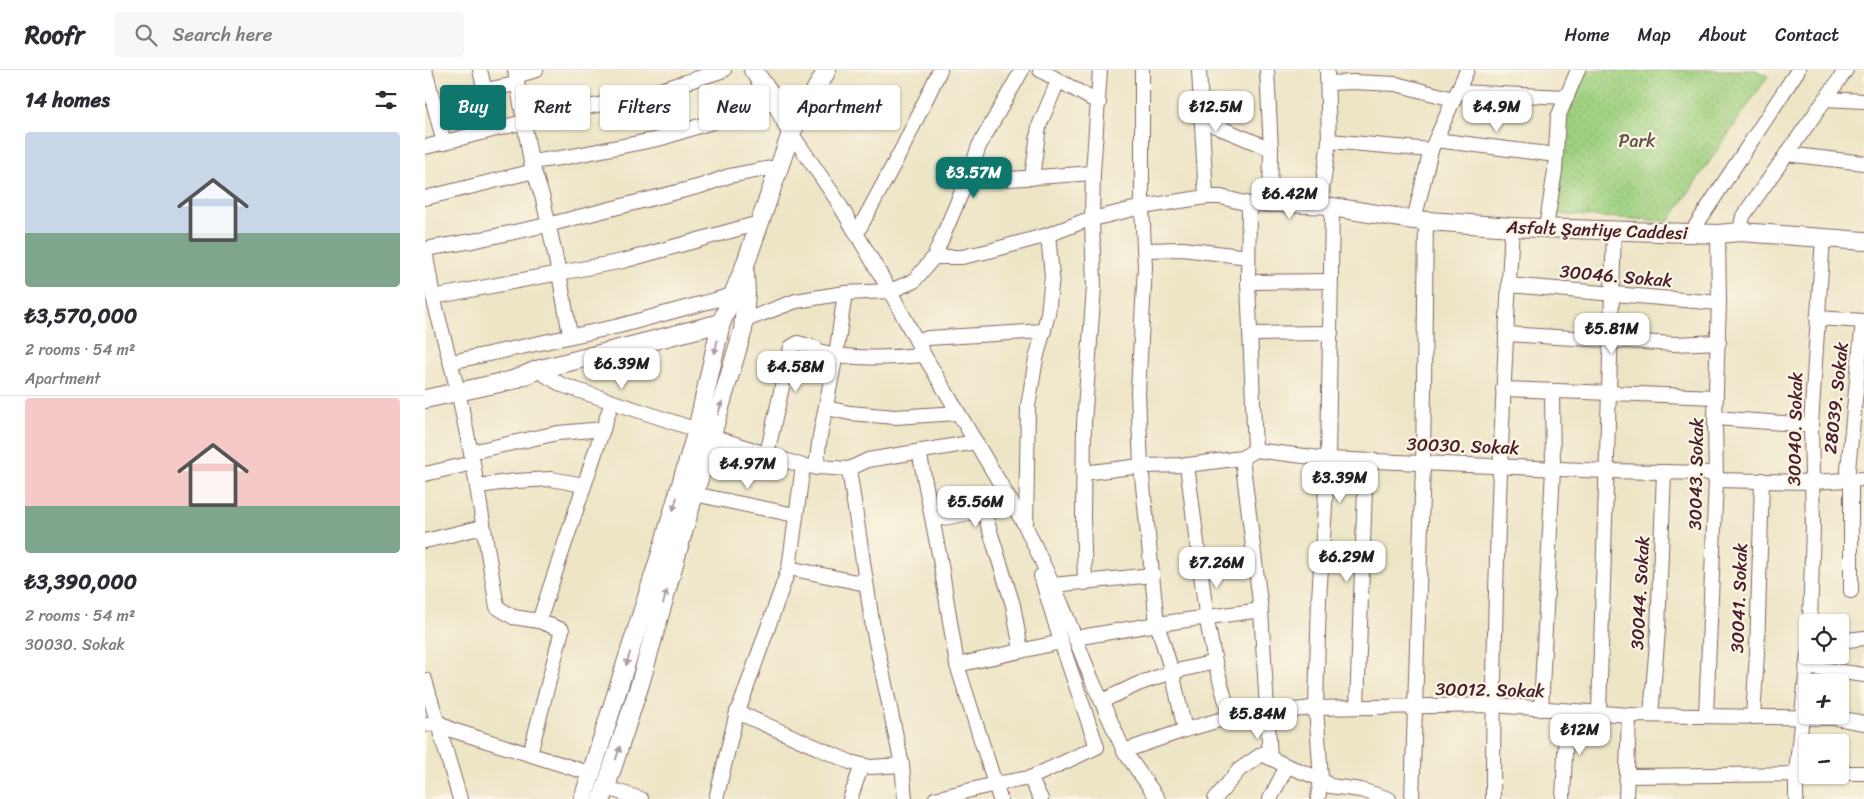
<!DOCTYPE html>
<html lang="en">
<head>
<meta charset="utf-8">
<style>
  :root { --surface:#fff; --page:#f7f7f7; --text:#2b2b33; --muted:#7c7c81; --line:#e1e1e2; --accent:#0f766e }
  body { margin:0; font-family:Sriracha,sans-serif; background:var(--page); color:var(--text); height:100vh; display:flex; flex-direction:column; font-size:19px; white-space:nowrap }
  * { box-sizing:border-box; margin:0 }
  p { font-size:16px; color:var(--muted) }
  .icon { flex:none; width:28px; height:28px; fill:none; stroke:currentColor; stroke-width:2; stroke-linecap:round; stroke-linejoin:round }
  .map { position:relative; flex:1; overflow:hidden }
  .details { display:flex; flex-direction:column; background:var(--surface); width:425px }
  .details>* { flex:none }
  .banner { position:absolute; left:15px; top:15px; width:475px; height:45px; display:flex; gap:10px }
  .tools { position:absolute; left:1374px; top:544px; display:grid; gap:10px }
  .tools a { display:grid; place-items:center; width:50px; height:50px; border-radius:5px; background:var(--surface); box-shadow:0 1px 4px #0004; font-size:25px }
  .price { position:absolute; translate:-50% -42px; padding:0 11px; border-radius:10px; background:#fff; color:#222; font-size:16px; line-height:32px; filter:drop-shadow(0 1px 2px #0008) }
  .price::after { content:''; position:absolute; left:50%; top:30px; width:15px; height:11px; margin-left:-8px; background:inherit; clip-path:polygon(0 0,100% 0,50% 100%) }
  .price.current { background:var(--accent); color:#fff }
  ul { padding:0; list-style:none }
  li { display:grid; align-content:center; gap:10px; height:265px; padding:0 25px }
  li+li { border-top:1px solid var(--line) }
  li span { display:grid; place-items:center; height:155px; border-radius:5px; color:#555 }
  li>.icon { margin-inline-start:auto }
  span .icon { width:90px; height:90px; fill:#fffc; stroke-width:1 }
  li b { font-size:21px }
  h2 { display:flex; justify-content:space-between; align-items:center; height:60px; padding:0 25px; font-size:21px }
  .tag { padding:0 18px; border-radius:5px; background:var(--surface); box-shadow:0 1px 4px #0004; font-size:18px; line-height:45px }
  .tag.current { background:var(--accent); color:#fff }
  header { display:flex; align-items:center; gap:30px; box-sizing:border-box; height:70px; padding:0 25px; background:var(--surface); border-bottom:1px solid var(--line) }
  header strong { font-size:24px }
  nav { display:flex; gap:28px; margin-inline-start:auto; font-size:18px }
  .search { width:350px; height:45px; background:var(--page); display:flex; align-items:center; gap:12px; box-sizing:border-box; padding:0 18px; border-radius:5px; color:var(--muted); font-size:19px }
  main { display:flex; flex:1; min-height:0 }
  .map>svg:first-child { display:block }
  .park { fill:url(#park-dots); stroke:#747855 }
  .lines { fill:none; stroke-linecap:round; stroke-linejoin:round }
  .minor-casing { stroke:#836461; stroke-width:16 }
  .tertiary-casing { stroke:#836461; stroke-width:20 }
  .minor { stroke:#fff; stroke-width:14 }
  .tertiary { stroke:#fff; stroke-width:18 }
  .oneway { fill:#ae9aa0 }
  .labels { text-anchor:middle; dominant-baseline:central; stroke-width:4.5; stroke-linejoin:round; paint-order:stroke }
  .park-label { font-size:18px; fill:#635444; stroke:#fcf5e5 }
  .street-label { font-size:18px; fill:#4a1f2b; stroke:#fcf5e5 }
</style>
</head>
<body>
<header>
<strong>Roofr</strong>
<div class="search"><svg class="icon" aria-label="search" viewBox="0 0 24 24"><circle cx="10" cy="10" r="6"/><path d="M15 15l6 6"/></svg>Search here</div>
<nav><a>Home</a><a>Map</a><a>About</a><a>Contact</a></nav>
</header>
<main>
<section class="details">
<h2>14 homes<svg class="icon" aria-label="filters" viewBox="0 0 24 24"><path d="M4 7h16M4 17h16"/><circle cx="9" cy="7" r="2"/><circle cx="15" cy="17" r="2"/></svg></h2>
<ul>
<li><span style="background:linear-gradient(#c9d6e8 65%,#7fa58c 0)"><svg class="icon" aria-label="home" viewBox="0 0 24 24"><path d="M3 11l9-7 9 7M6 9v11h12V9"/></svg></span><div><b>₺3,570,000</b><p>2 rooms · 54 m²</p><p>Apartment</p></div></li>
<li><span style="background:linear-gradient(#f6c9c9 70%,#7fa58c 0)"><svg class="icon" aria-label="home" viewBox="0 0 24 24"><path d="M3 11l9-7 9 7M6 9v11h12V9"/></svg></span><div><b>₺3,390,000</b><p>2 rooms · 54 m²</p><p>30030. Sokak</p></div></li>
</ul>
</section>
<div class="map">
<svg width="1439" height="729" viewBox="0 0 1439 729">
  <defs>
    <pattern id="park-dots" width="8" height="8" patternUnits="userSpaceOnUse" patternTransform="scale(1.25)"><rect width="8" height="8" fill="#9ed07f"/><path d="M2 2h.1M6 6h.1" fill="none" stroke="#8ab26e" stroke-width="1.8" stroke-linecap="round"/></pattern>
  </defs>
  <rect width="100%" height="100%" fill="#fcf5e5"/>
  <filter id="ink" filterUnits="userSpaceOnUse"><feTurbulence type="fractalNoise" baseFrequency=".02" numOctaves="2"/><feDisplacementMap in="SourceGraphic" scale="10" xChannelSelector="R" yChannelSelector="G"/><feConvolveMatrix kernelMatrix="1 2 1 2 8 2 1 2 1" color-interpolation-filters="sRGB"/></filter>
  <filter id="wash" filterUnits="userSpaceOnUse"><feTurbulence type="fractalNoise" baseFrequency=".0096" numOctaves="4" result="noise"/><feDisplacementMap in="SourceGraphic" scale="20" xChannelSelector="R" yChannelSelector="G"/><feGaussianBlur stdDeviation="1.12" result="paint"/><feColorMatrix in="noise" values="0 0 0 0 0 0 0 0 0 0 0 0 0 0 0 0 0 1.4 0 .05"/><feComposite in="paint" operator="in"/></filter>
  <g filter="url(#wash)">
    <rect width="100%" height="100%" fill="#ece5c6"/>
    <!-- park -->
    <path class="park" d="M1163,0H1330L1343,6L1244,151L1130,144C1135,98 1137,39 1163,0Z"/>
  </g>
  <g filter="url(#ink)">
    <g class="lines">
      <!-- minor casing -->
      <g class="minor-casing">
        <g id="minor">
          <polyline points="0,0 19,73"/>
          <polyline points="55,0 62,30"/>
          <polyline points="90,0 106,92 118,129 134,203 145,265"/>
          <polyline points="615,0 674,33"/>
          <polyline points="717,0 717,137 720,197 713,322 716,396 732,554 747,602 760,660"/>
          <polyline points="774,0 781,127"/>
          <polyline points="842,0 846,79 845,135"/>
          <polyline points="91,6 111,0"/>
          <polyline points="903,13 928,12 971,14 1028,29"/>
          <polyline points="60,20 91,14"/>
          <polyline points="1034,22 1141,27"/>
          <polyline points="1400,29 1439,31"/>
          <polyline points="99,44 163,37 220,25 299,0"/>
          <polyline points="776,50 846,79"/>
          <polyline points="366,63 410,127 465,221 499,285 601,457 637,535 667,610 699,681 733,729"/>
          <polyline points="1011,70 1131,85"/>
          <polyline points="904,71 1006,80"/>
          <polyline points="0,77 99,52"/>
          <polyline points="1361,84 1439,93"/>
          <polyline points="106,92 142,87 233,69 351,32"/>
          <polyline points="544,105 584,109 668,103"/>
          <polyline points="607,108 614,56 633,11"/>
          <polyline points="0,128 109,101"/>
          <polyline points="824,134 907,137 903,389 894,529 891,637 896,709 905,716 936,720 964,729"/>
          <polyline points="895,136 904,71 902,0"/>
          <polyline points="989,150 1006,80 1042,0"/>
          <polyline points="1121,158 1130,101 1133,47 1153,0"/>
          <polyline points="1315,162 1318,146 1421,0"/>
          <polyline points="432,163 478,77 515,0"/>
          <polyline points="1266,163 1373,0"/>
          <polyline points="0,179 47,171 122,155 276,116 304,106 356,96"/>
          <polyline points="0,180 8,227 33,321 48,393 72,537 88,547 114,551 137,560 105,684"/>
          <polyline points="720,180 758,179 823,187"/>
          <polyline points="509,187 537,187 564,181 623,165 659,151 717,137 781,127 796,127 824,134 823,212 830,380"/>
          <polyline points="823,212 906,211"/>
          <polyline points="1084,215 1294,233"/>
          <polyline points="8,227 198,191 334,153"/>
          <polyline points="1392,248 1439,251"/>
          <polyline points="318,251 371,231 420,223 465,221 489,211 509,187 544,105 554,76 597,0"/>
          <polyline points="825,264 906,263"/>
          <polyline points="1081,264 1250,274 1294,272"/>
          <polyline points="492,271 503,268 619,261"/>
          <polyline points="26,292 194,256 308,225"/>
          <polyline points="112,300 137,315 272,360"/>
          <polyline points="1078,319 1291,327"/>
          <polyline points="401,338 425,343 470,347 533,343"/>
          <polyline points="1290,348 1386,355"/>
          <polyline points="286,366 378,396 424,399 448,558 477,695 480,729"/>
          <polyline points="494,381 515,489 532,595 575,729"/>
          <polyline points="46,382 133,363 178,359"/>
          <path d="M342,384L366,277L373,273L391,278L393,281C428,290 463,288 499,285"/>
          <polyline points="817,388 836,540 845,688"/>
          <polyline points="762,395 782,551 790,592 805,647"/>
          <polyline points="391,398 395,366 411,285 420,223"/>
          <polyline points="424,399 443,390 551,372"/>
          <polyline points="658,403 716,396 762,395 817,388 830,380 903,389 1182,401 1286,403 1291,410 1387,412 1439,409"/>
          <polyline points="0,404 48,393"/>
          <polyline points="1422,409 1438,251"/>
          <polyline points="53,416 91,411 126,409 159,415"/>
          <polyline points="269,424 370,445"/>
          <polyline points="559,442 588,535 596,580"/>
          <polyline points="508,450 587,435"/>
          <polyline points="601,457 603,336 611,289 623,244 627,206 623,165"/>
          <polyline points="0,471 58,457"/>
          <polyline points="364,498 441,514"/>
          <polyline points="660,513 658,447 659,353 669,217 667,149 668,103 675,0"/>
          <polyline points="628,515 728,505"/>
          <polyline points="1426,521 1426,409"/>
          <polyline points="114,551 187,332"/>
          <polyline points="1385,552 1388,456 1386,355 1398,167"/>
          <polyline points="650,568 732,554 836,540"/>
          <polyline points="1415,571 1439,568"/>
          <polyline points="532,595 636,572"/>
          <polyline points="1381,597 1439,605"/>
          <polyline points="0,610 35,729"/>
          <polyline points="677,631 713,614 747,602 790,592"/>
          <polyline points="932,636 941,391"/>
          <polyline points="1116,639 1128,399 1127,322"/>
          <polyline points="312,642 425,692 445,697 477,695"/>
          <polyline points="1174,642 1189,160"/>
          <polyline points="1226,645 1233,560 1239,402"/>
          <polyline points="1281,645 1291,410 1290,348 1294,233 1293,164"/>
          <polyline points="1328,647 1332,583 1337,410"/>
          <polyline points="0,655 13,652 27,660 167,704"/>
          <polyline points="699,681 760,660 805,647 887,638 1068,635 1204,645 1411,648 1439,653"/>
          <polyline points="1415,703 1439,703"/>
          <polyline points="1202,706 1382,704"/>
          <polyline points="605,708 616,729"/>
          <polyline points="182,718 216,729"/>
          <polyline points="291,729 312,642 314,639 364,498 378,396"/>
          <polyline points="425,729 437,695"/>
          <polyline points="510,729 570,714 605,708 672,677 636,572 616,506"/>
          <polyline points="790,729 814,700 837,684 862,696 896,709 893,729"/>
          <polyline points="845,729 862,696"/>
          <polyline points="987,729 998,394 1001,151"/>
          <path d="M1068,729C1068,538 1076,348 1087,157"/>
          <polyline points="1138,729 1142,641"/>
          <polyline points="1201,729 1204,645"/>
          <polyline points="1371,729 1371,704 1383,585"/>
        </g>
      </g>
      <!-- tertiary casing -->
      <g class="tertiary-casing">
        <g id="tertiary">
          <polyline points="328,0 351,32 366,63"/>
          <polyline points="907,137 989,150 1087,157 1293,164 1315,162 1439,171"/>
          <polyline points="0,329 88,310 112,300 296,253"/>
          <polyline points="158,729 235,486 272,360 296,253 319,198 366,63 402,0"/>
          <polyline points="177,729 215,614 256,469 318,260 321,223 320,204"/>
        </g>
      </g>
      <!-- minor -->
      <use href="#minor" class="minor"/>
      <!-- tertiary -->
      <use href="#tertiary" class="tertiary"/>
    </g>
    <!-- one-way arrows -->
    <defs><path id="oneway-solid" d="M-6-.8H1V-3.2L6.5 0L1 3.2V.8H-6Z" transform="scale(1.25)"/></defs>
    <g class="oneway">
      <use href="#oneway-solid" transform="translate(291 277) rotate(102)"/>
      <use href="#oneway-solid" transform="translate(295 338) rotate(-74)"/>
      <use href="#oneway-solid" transform="translate(250 434) rotate(106)"/>
      <use href="#oneway-solid" transform="translate(240 527) rotate(-74)"/>
      <use href="#oneway-solid" transform="translate(203 589) rotate(107)"/>
      <use href="#oneway-solid" transform="translate(193 683) rotate(-72)"/>
    </g>
  </g>
  <g class="labels">
    <!-- park labels -->
    <g class="park-label">
      <text x="1212" y="71">Park</text>
    </g>
    <!-- street labels -->
    <g class="street-label">
      <text transform="translate(1172 160) rotate(2)">Asfalt Şantiye Caddesi</text>
      <text transform="translate(1191 206) rotate(5)">30046. Sokak</text>
      <text transform="translate(1411 328) rotate(-84)">28039. Sokak</text>
      <text transform="translate(1370 359) rotate(-89)">30040. Sokak</text>
      <text transform="translate(1038 376) rotate(2)">30030. Sokak</text>
      <text transform="translate(1271 404) rotate(-89)">30043. Sokak</text>
      <text transform="translate(1215 523) rotate(-87)">30044. Sokak</text>
      <text transform="translate(1314 528) rotate(-88)">30041. Sokak</text>
      <text transform="translate(1065 620) rotate(1)">30012. Sokak</text>
    </g>
  </g>
</svg>
<div class="tools">
<a><svg class="icon" aria-label="locate" viewBox="0 0 24 24"><circle cx="12" cy="12" r="6"/><path d="M12 2v4M12 18v4M2 12h4M18 12h4"/></svg></a>
<a>+</a>
<a>−</a>
</div>
<b class="price" style="left:791px;top:63px">₺12.5M</b>
<b class="price" style="left:1072px;top:63px">₺4.9M</b>
<b class="price current" style="left:549px;top:129px">₺3.57M</b>
<b class="price" style="left:865px;top:150px">₺6.42M</b>
<b class="price" style="left:1187px;top:285px">₺5.81M</b>
<b class="price" style="left:197px;top:320px">₺6.39M</b>
<b class="price" style="left:371px;top:323px">₺4.58M</b>
<b class="price" style="left:323px;top:420px">₺4.97M</b>
<b class="price" style="left:915px;top:434px">₺3.39M</b>
<b class="price" style="left:551px;top:458px">₺5.56M</b>
<b class="price" style="left:922px;top:513px">₺6.29M</b>
<b class="price" style="left:792px;top:519px">₺7.26M</b>
<b class="price" style="left:833px;top:670px">₺5.84M</b>
<b class="price" style="left:1155px;top:686px">₺12M</b>
<div class="banner">
<a class="tag current">Buy</a>
<a class="tag">Rent</a>
<a class="tag">Filters</a>
<a class="tag">New</a>
<a class="tag">Apartment</a>
</div>
</div>
</main>
</body>
</html>
